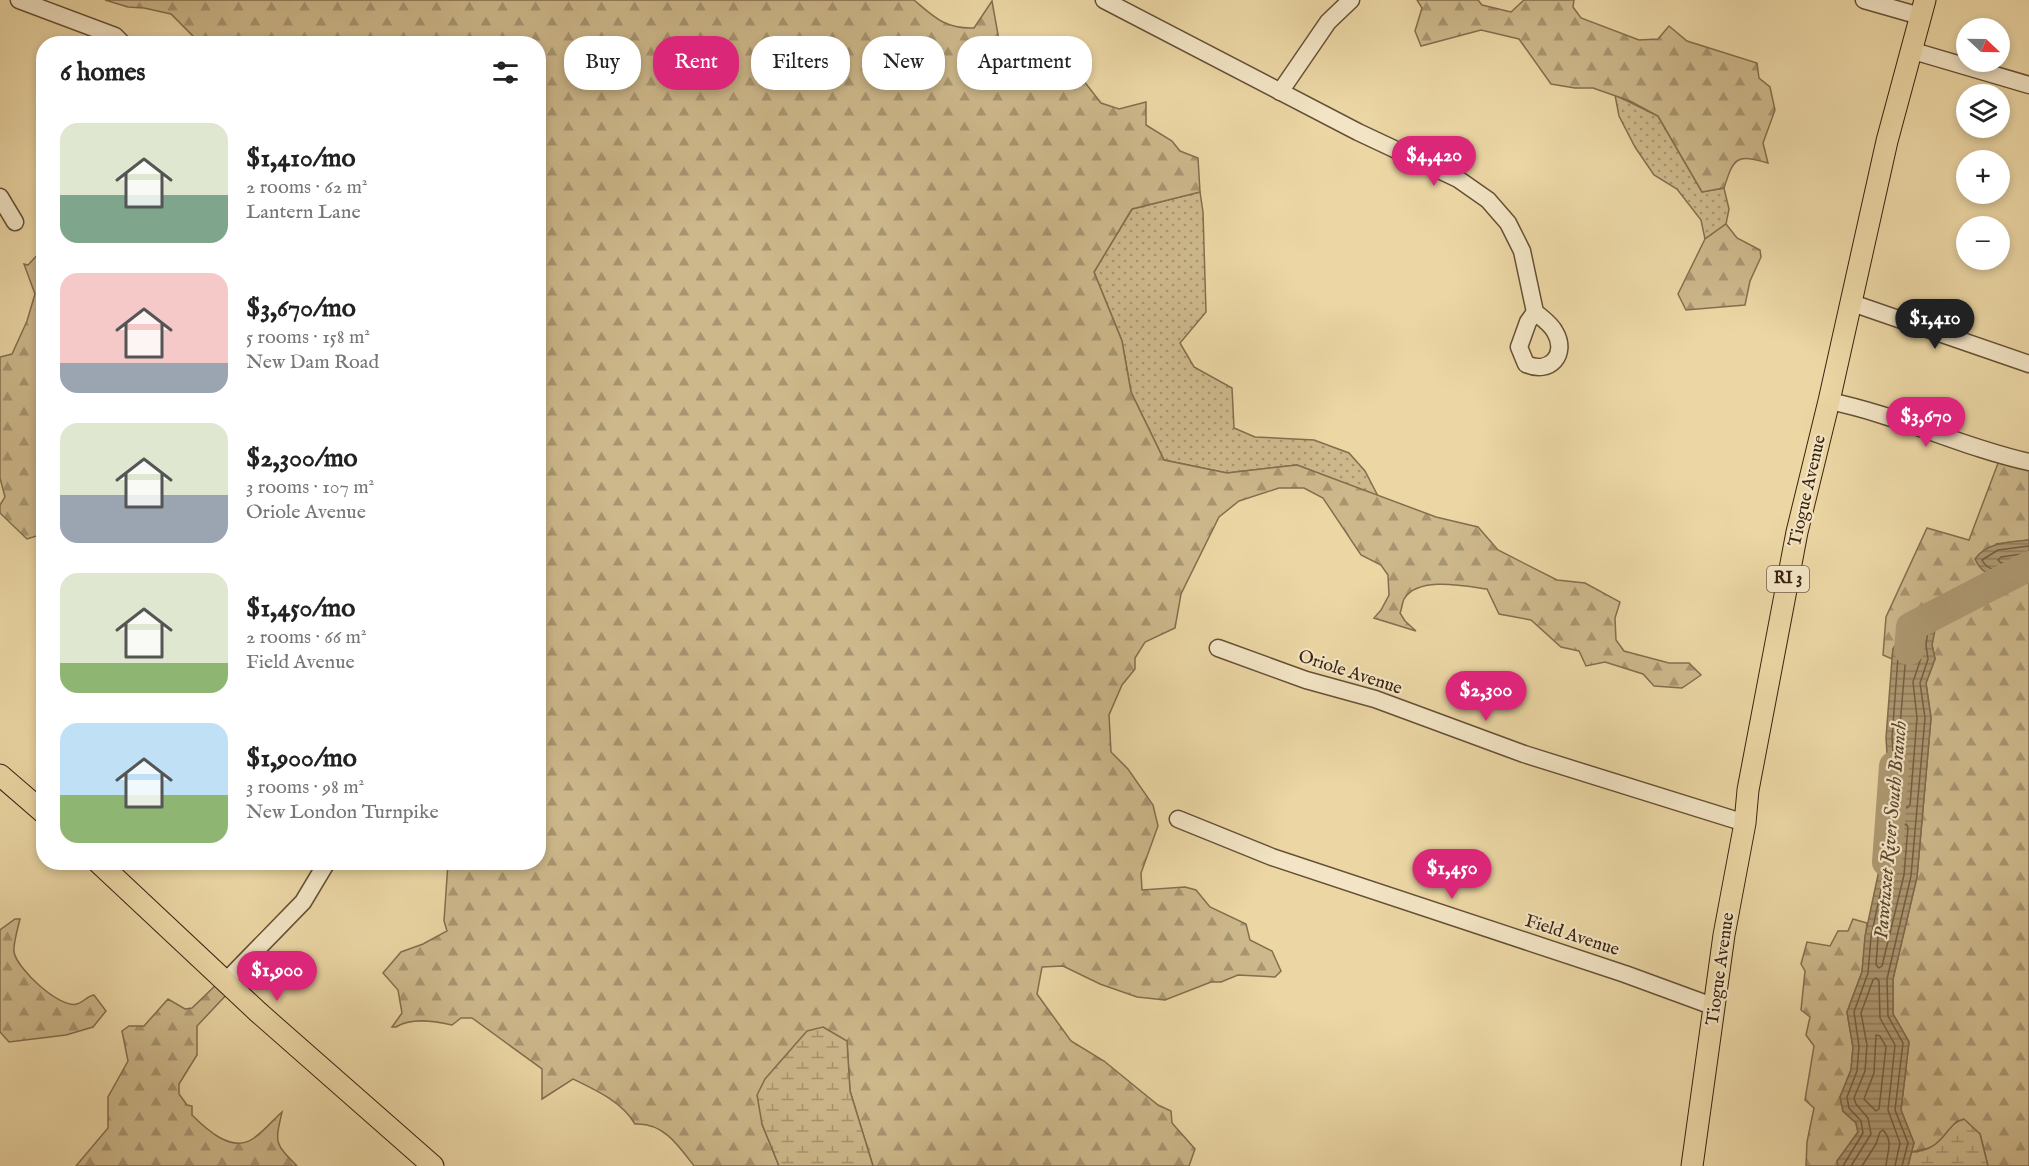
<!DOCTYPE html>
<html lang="en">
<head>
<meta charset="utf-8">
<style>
  :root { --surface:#fff; --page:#f6f6f6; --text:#222; --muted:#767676; --accent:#db2777 }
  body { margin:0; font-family:"IM FELL English",serif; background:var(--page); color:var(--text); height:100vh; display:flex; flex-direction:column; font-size:22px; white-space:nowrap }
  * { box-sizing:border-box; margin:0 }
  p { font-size:20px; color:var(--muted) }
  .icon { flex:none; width:33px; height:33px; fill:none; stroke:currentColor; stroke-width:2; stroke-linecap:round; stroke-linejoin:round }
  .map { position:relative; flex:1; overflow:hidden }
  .drawer { position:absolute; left:36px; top:36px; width:510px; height:834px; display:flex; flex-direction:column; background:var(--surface); border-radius:24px; box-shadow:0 3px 9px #0003 }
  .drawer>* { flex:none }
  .banner { position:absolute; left:564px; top:36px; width:570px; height:54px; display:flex; gap:12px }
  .needle { width:39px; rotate:112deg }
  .controls { position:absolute; left:1956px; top:18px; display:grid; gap:12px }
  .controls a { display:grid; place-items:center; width:54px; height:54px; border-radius:50%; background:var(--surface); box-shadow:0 3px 9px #0003; font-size:30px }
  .price { position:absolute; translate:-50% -51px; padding:0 14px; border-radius:21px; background:var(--accent); color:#fff; font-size:20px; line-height:39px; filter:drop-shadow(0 2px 3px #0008) }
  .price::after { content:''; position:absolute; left:50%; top:36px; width:18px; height:14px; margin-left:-9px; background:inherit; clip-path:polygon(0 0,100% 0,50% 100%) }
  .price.current { background:#222; color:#fff }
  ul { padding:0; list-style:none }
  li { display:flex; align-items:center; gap:18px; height:150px; padding:0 24px }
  li span { display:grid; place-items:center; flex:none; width:168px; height:120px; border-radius:18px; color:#555 }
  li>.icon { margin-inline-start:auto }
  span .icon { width:72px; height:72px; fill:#fffc; stroke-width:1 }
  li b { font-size:26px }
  h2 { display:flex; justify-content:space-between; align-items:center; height:72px; padding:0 24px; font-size:26px }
  .tag { padding:0 21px; border-radius:24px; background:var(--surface); box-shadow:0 3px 9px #0003; font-size:21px; line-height:54px }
  .tag.current { background:var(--accent); color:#fff }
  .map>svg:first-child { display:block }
  .grass { fill:url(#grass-dots); stroke:#836e4e; stroke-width:1.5 }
  .forest { fill:url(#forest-firs); stroke:#836e4e; stroke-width:1.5 }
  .wetland { fill:url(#wetland-marsh); stroke:#836e4e; stroke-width:1.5 }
  .water { fill:url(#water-rules); stroke:#7f6a4c; stroke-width:1.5 }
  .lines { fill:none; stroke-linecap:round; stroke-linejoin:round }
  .shore { stroke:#745e42; stroke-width:1.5 }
  .river { stroke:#ae9972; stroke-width:30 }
  .minor-casing { stroke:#665036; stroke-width:19 }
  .major-casing { stroke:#392312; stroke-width:23 }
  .minor { stroke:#f2e4c4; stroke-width:16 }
  .major { stroke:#ebd6a4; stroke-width:21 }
  .labels { text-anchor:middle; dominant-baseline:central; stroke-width:4.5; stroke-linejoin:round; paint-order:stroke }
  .shield { fill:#f2e4c4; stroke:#705d47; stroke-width:1.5 }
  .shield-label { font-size:16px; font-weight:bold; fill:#392312 }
  .street-label { font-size:18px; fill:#392312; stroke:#f2e4c4 }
  .water-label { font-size:20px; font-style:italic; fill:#5c462f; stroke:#f2e4c4 }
</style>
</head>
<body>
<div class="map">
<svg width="2029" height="1166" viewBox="0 0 2029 1166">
  <defs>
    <pattern id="grass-dots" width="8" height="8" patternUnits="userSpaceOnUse" patternTransform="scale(1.5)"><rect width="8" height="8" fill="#cdb88b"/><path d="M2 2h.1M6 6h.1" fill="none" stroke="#a79570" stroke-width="1.8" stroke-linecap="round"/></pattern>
    <pattern id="forest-firs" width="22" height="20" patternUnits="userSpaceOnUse" patternTransform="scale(1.5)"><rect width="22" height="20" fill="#cdb88b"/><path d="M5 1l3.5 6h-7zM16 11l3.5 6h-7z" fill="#a79570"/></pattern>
    <pattern id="wetland-marsh" width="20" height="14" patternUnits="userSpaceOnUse" patternTransform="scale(1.5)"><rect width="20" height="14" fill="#cdb88b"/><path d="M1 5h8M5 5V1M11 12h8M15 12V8" fill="none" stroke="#a79570"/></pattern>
    <pattern id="water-rules" width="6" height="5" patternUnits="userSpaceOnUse" patternTransform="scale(1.5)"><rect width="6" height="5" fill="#ae9972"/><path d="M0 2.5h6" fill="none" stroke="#8f7c5c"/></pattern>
  </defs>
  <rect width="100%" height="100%" fill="#ebd6a4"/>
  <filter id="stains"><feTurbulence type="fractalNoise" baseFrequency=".00333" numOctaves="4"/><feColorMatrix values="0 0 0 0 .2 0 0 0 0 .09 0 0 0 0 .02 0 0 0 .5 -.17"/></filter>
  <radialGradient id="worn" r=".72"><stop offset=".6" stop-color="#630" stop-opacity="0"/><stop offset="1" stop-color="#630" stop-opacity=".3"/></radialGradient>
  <!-- grass -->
  <g class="grass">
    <polygon points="1615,95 1658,116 1702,192 1724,188 1729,209 1726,224 1705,239 1701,220 1677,189 1654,175 1635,147 1619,116"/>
    <polygon points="1200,192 1203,212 1206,312 1180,343 1194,367 1232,388 1234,428 1255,437 1314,440 1349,453 1365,471 1378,496 1297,465 1227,473 1164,460 1131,392 1122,341 1094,272 1132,209"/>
  </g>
  <!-- forest -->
  <g class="forest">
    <path d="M105,0H914C934,17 945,29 974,28L992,1L999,40L1018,57L1053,72H1068L1082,56L1083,80L1101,103L1119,109L1146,102V125L1172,141L1180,151L1198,158L1200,192L1132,209L1094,272L1122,341L1131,392L1164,460L1227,473L1297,465L1436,517L1478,527L1498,550L1557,580L1585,583L1620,602L1615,618L1616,640L1624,651L1669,663H1689L1701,675L1682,688L1654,686L1643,674L1605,662L1586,666L1579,651L1561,647L1531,620L1499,614L1487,589C1465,586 1418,576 1404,599C1402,603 1402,609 1400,613L1405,621L1416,631L1374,618L1381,610L1389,595L1388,575L1381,565L1361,555L1323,498L1304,488H1279L1239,501L1219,517L1181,594L1175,628L1145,642L1135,658V669L1122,685L1109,715L1111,752L1128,769L1153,805L1158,826L1141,873L1142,890L1185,887L1196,890L1210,907L1246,924L1250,940L1272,951L1281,971L1275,977L1238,975L1221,982H1211L1165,1000L1137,997L1100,984L1063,966L1042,967L1037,994L1071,1041L1104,1061L1158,1105L1171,1111L1172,1123L1195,1149L1189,1166H873L850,1091L847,1041L762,1124L779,1166H694C679,1146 663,1122 635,1124C622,1102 596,1090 573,1079L542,1099V1069L472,1018H461L452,1025C435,1021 412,1017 396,1027H392L402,1013L398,990L383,973L401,952L423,944L447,931L444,921L448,863L538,862V44L205,43L197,40L171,14L144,8L128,7Z"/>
    <path d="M1417,0H1478L1482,5L1511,12L1524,0H1574L1573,7L1581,18L1639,40L1658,39L1669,26L1687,41L1757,63L1759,78L1770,87L1775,110L1763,143L1768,163C1736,154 1734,157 1724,188L1702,192L1658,116L1630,101L1593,88H1575L1551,84L1519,39L1481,30L1421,46L1415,31L1422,8Z"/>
    <polygon points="1726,224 1737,238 1760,250 1761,257 1750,281 1745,305 1686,310 1678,294 1705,239"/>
    <polygon points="43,249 43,534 27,539 0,513 0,505 5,497 0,478 0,357 12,354 27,321 35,294 24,264 28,265"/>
    <polygon points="2000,458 2029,461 2029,540 1996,544 1994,577 2029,575 2029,1166 1988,1166 1980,1134 1957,1121 1935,1147 1911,1152 1914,1143 1901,1110 1909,1042 1893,1014 1893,979 1917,877 1931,718 1926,683 1935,659 1932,645 1934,630 1893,649 1892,659 1883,655 1886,617 1927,528 1969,540"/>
    <path d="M15,919H20C18,927 13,945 14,952C17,969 60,1009 77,1004C84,1002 87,996 94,995L106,1011L93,1027L66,1035L9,1042L0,1032V930Z"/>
    <polygon points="1853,919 1867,923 1862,972 1847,1012 1853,1047 1851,1070 1840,1097 1843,1111 1856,1123 1858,1132 1838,1161 1838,1166 1806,1166 1807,1142 1814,1108 1805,1100 1814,1046 1806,1035 1810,1017 1801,1010 1805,971 1801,964 1807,942 1830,946 1838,931 1848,931"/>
    <path d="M219,982L229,992L197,1026V1055L179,1084V1094L187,1105L192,1106V1115C206,1129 232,1154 254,1138C264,1131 273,1120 282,1112C275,1143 274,1143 297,1166H76L108,1128V1097L128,1061L122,1031L129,1026H144L168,999L185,1009L192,1008Z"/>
  </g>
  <!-- wetland -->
  <g class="wetland">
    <polygon points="823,1027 847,1041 850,1091 873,1166 779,1166 762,1124 757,1095 765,1079 807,1031"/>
    <path d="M1964,1119L1980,1134L1988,1166H1908L1911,1152C1945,1151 1945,1123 1964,1119Z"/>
  </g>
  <!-- water -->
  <g class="water">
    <path d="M2029,540V575C2007,576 1985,583 1975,559C1987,542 2010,542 2029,540Z"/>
    <polygon points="1926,616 1935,630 1932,645 1935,659 1926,683 1931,718 1917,877 1893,979 1893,1014 1909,1042 1901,1110 1914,1143 1908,1166 1838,1166 1837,1161 1858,1132 1856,1123 1843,1111 1840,1097 1851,1070 1853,1047 1847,1012 1862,972 1865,936 1891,814 1886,738 1892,659 1893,649 1912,618"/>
  </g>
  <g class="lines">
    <!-- shore -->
    <g class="shore">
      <path d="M2029,546L1998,550L1982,560C1990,577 2014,569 2029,569"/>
      <polyline points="2029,553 2001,557 1998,560 2001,563 2029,562"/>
      <polygon points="1916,642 1921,658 1913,682 1917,718 1910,805 1907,808 1904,805 1899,738 1906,654 1913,643"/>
      <polygon points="1906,824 1908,827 1904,875 1882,966 1879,968 1876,965 1878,938 1902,827"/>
      <polygon points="1876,1035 1880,1036 1886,1047 1879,1109 1876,1111 1864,1099 1874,1073"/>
      <polyline points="1843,1166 1863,1133 1861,1121 1849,1108 1847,1097 1857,1071 1859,1046 1854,1012 1868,973 1871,937 1897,814 1892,738 1898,657 1899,651 1915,625 1922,623 1928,631 1926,645 1928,659 1920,683 1925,718 1911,876 1887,979 1888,1016 1903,1043 1895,1110 1908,1143 1902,1166"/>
      <polyline points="1851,1166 1871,1134 1868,1118 1856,1104 1854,1098 1865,1071 1867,1045 1861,1013 1873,980 1876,978 1879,981 1880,1018 1895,1045 1888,1110 1900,1143 1895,1166"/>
      <path d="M1862,1166L1876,1144L1880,1132L1883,1130C1894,1142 1887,1152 1886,1166"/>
    </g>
    <!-- river -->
    <g class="river">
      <polyline points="1909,650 1911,627 2029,566"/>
      <polyline points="1887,862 1894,766"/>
    </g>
    <!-- minor casing -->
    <g class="minor-casing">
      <g id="minor">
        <polyline points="19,0 115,36 123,44"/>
        <path d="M1104,0L1358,132L1458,179L1488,200L1508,223L1522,251L1535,312C1542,318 1551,324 1555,332C1568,354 1550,375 1526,364L1519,347L1528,322L1535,312"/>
        <polyline points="1864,0 1920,16"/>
        <polyline points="1910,50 2029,85"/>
        <polyline points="1280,92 1328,22 1351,0"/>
        <polyline points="0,197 15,222"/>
        <polyline points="1852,303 2029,364"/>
        <path d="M1829,401C1898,415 1961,447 2029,462"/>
        <polyline points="1218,648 1306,680 1375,699 1524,754 1745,823"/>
        <polyline points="1178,819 1272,857 1625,974 1715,1007"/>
        <polyline points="226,981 303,902 327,862"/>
      </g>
    </g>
    <!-- major casing -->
    <g class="major-casing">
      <g id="major">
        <polyline points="0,775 44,813"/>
        <polyline points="98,862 258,1012 433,1166"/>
        <polyline points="1692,1166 1724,935 1745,823 1748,790 1797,532 1829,401 1887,141 1925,0"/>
      </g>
    </g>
    <!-- minor -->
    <use href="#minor" class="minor"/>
    <!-- major -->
    <use href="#major" class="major"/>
  </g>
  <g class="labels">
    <!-- shield labels -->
    <rect class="shield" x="1767" y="566" width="42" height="26" rx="4.5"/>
    <g class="shield-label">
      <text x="1788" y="579">RI 3</text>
    </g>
    <!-- street labels -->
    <g class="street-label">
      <text transform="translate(1808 491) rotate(-77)">Tiogue Avenue</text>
      <text transform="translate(1350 673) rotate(18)">Oriole Avenue</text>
      <text transform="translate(1572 936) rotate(18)">Field Avenue</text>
      <text transform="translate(1721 969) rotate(-82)">Tiogue Avenue</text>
    </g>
    <!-- water labels -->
    <g class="water-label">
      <text transform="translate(1891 830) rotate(-85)">Pawtuxet River South Branch</text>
    </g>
  </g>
  <rect width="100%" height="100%" filter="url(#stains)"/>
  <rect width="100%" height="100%" fill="url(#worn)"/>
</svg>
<div class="controls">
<a><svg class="needle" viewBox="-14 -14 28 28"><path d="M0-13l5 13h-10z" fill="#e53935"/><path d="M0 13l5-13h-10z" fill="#767676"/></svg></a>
<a><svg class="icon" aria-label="layers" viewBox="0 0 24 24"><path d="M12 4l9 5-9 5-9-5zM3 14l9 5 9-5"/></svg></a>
<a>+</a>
<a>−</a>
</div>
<b class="price" style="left:1434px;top:187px">$4,420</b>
<b class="price current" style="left:1935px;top:350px">$1,410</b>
<b class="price" style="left:1926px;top:448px">$3,670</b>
<b class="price" style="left:1486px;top:722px">$2,300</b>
<b class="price" style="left:1452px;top:900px">$1,450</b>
<b class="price" style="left:277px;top:1002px">$1,900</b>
<div class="banner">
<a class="tag">Buy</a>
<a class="tag current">Rent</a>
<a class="tag">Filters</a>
<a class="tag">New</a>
<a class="tag">Apartment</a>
</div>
<section class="drawer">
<h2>6 homes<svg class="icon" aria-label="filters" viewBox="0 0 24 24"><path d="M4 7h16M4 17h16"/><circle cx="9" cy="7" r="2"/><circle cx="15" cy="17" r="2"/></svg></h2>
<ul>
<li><span style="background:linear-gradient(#dfe7d0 60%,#7fa58c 0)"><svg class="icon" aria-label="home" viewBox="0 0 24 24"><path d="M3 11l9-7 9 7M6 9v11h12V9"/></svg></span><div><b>$1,410/mo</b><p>2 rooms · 62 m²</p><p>Lantern Lane</p></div></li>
<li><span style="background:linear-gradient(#f6c9c9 75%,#9aa5b1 0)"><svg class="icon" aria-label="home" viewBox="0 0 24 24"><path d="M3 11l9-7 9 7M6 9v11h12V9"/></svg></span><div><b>$3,670/mo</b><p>5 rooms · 158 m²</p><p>New Dam Road</p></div></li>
<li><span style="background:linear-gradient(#dfe7d0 60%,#9aa5b1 0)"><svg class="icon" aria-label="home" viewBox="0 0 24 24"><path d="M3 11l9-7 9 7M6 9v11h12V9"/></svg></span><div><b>$2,300/mo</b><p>3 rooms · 107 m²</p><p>Oriole Avenue</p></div></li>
<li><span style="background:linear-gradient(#dfe7d0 75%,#8fb573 0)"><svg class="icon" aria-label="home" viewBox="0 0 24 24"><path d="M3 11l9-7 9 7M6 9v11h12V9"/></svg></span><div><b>$1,450/mo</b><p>2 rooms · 66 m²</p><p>Field Avenue</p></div></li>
<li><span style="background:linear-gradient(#bfe0f5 60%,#8fb573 0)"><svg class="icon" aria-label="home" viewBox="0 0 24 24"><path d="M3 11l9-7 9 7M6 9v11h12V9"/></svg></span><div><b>$1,900/mo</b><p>3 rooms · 98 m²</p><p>New London Turnpike</p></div></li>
</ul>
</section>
</div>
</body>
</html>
